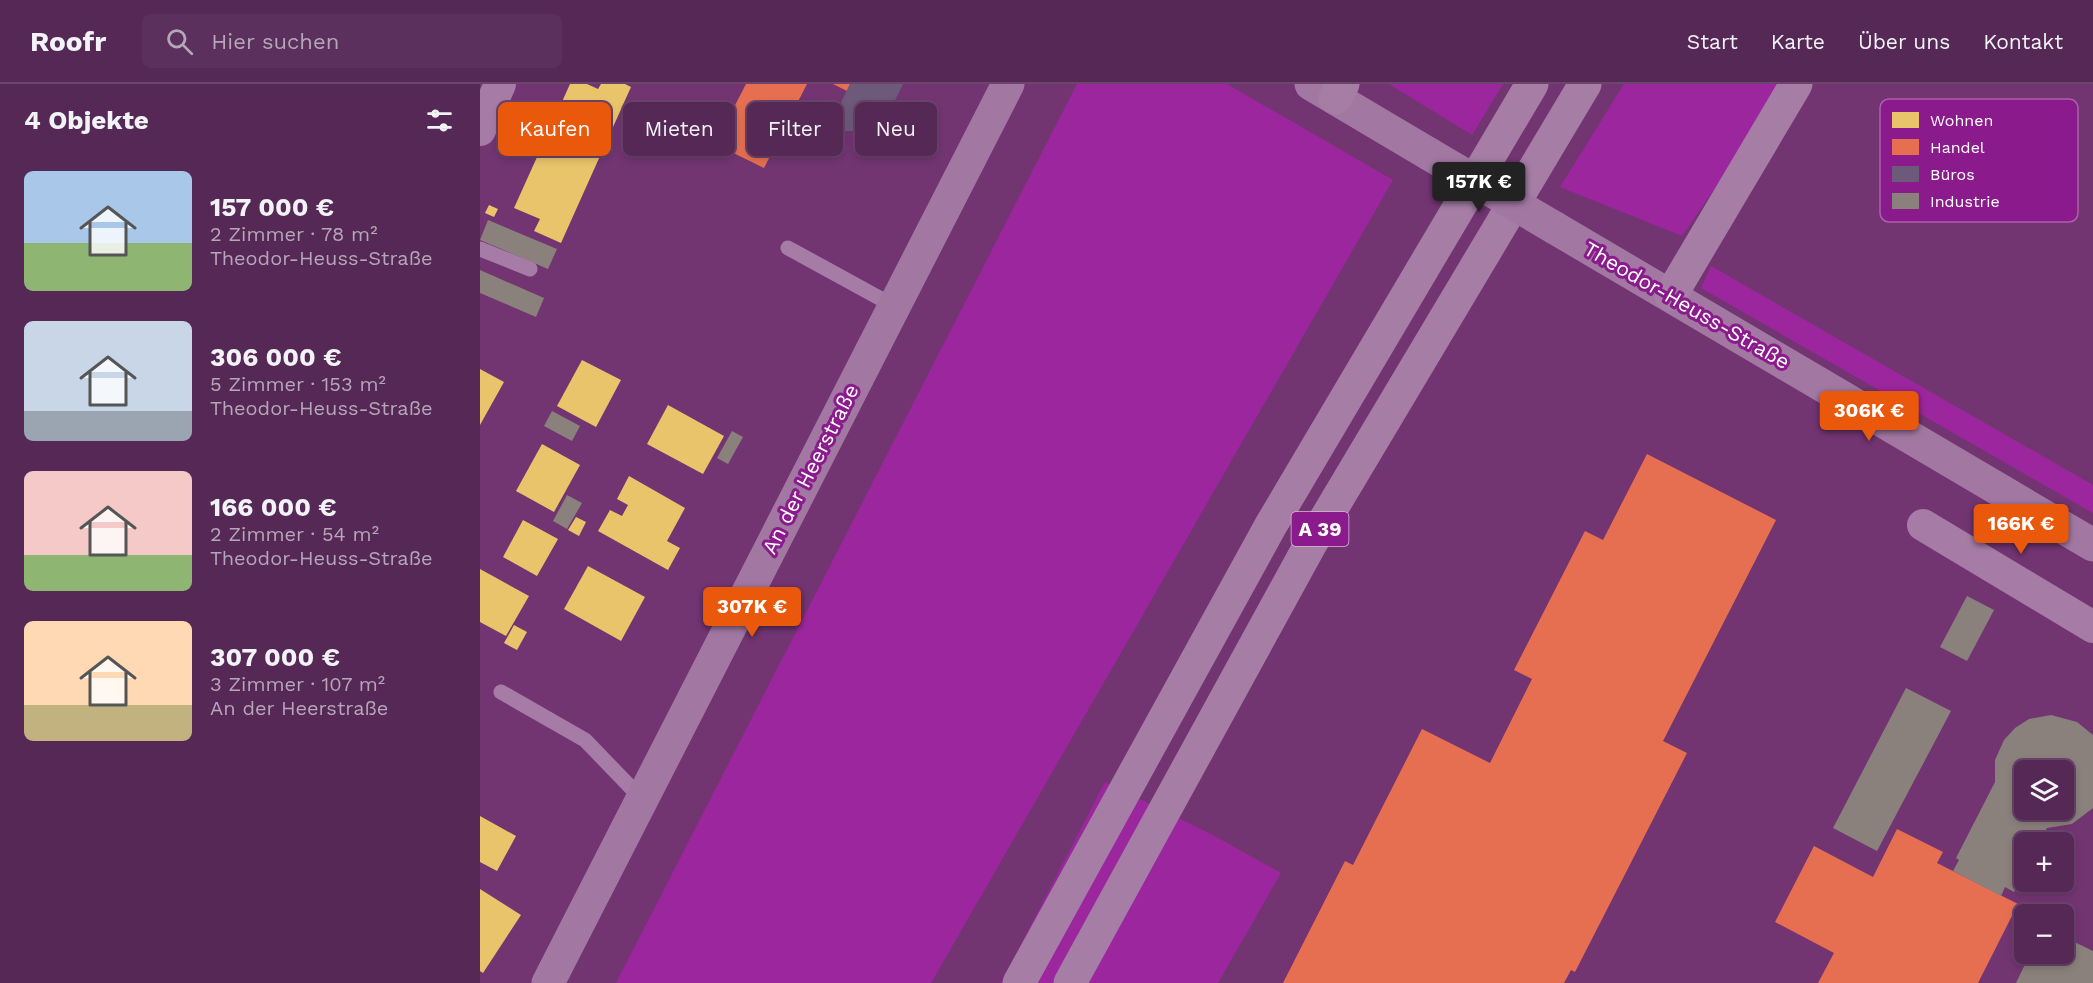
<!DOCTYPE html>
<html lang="de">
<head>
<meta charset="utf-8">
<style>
  :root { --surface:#562856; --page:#5c305c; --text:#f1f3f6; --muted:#b6a6b9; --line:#6c446c; --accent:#ea580c }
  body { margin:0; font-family:"Work Sans",sans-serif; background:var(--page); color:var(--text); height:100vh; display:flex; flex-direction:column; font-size:22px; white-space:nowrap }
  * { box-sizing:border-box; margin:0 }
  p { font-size:20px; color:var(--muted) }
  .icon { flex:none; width:33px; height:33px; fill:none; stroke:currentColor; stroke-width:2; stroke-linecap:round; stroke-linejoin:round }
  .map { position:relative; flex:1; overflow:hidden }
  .sheet { display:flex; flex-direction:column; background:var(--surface); width:480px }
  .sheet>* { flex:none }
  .guide { position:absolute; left:18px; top:18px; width:570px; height:54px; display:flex; gap:12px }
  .tools { position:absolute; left:1534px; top:676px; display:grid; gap:12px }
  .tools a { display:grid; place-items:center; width:60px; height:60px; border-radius:9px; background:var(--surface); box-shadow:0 3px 9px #0003,0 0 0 2px var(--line); font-size:30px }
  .price { position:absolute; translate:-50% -51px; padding:0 14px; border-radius:6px; background:var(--accent); color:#fff; font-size:20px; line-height:39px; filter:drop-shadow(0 2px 3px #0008) }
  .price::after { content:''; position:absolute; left:50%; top:36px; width:18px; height:14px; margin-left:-9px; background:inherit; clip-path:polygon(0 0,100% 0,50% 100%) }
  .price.on { background:#222; color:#fff }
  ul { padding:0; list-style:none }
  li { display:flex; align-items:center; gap:18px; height:150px; padding:0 24px }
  li span { display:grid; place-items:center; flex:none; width:168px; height:120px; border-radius:9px; color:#555 }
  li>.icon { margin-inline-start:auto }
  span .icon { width:72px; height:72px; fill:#fffc; stroke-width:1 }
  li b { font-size:26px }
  h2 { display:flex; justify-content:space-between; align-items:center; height:72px; padding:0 24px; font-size:26px }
  .chip { padding:0 21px; border-radius:9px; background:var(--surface); box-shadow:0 3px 9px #0003,0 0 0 2px var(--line); font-size:21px; line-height:54px }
  .chip.on { background:var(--accent); color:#fff }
  header { display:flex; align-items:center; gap:36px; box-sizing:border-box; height:84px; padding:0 30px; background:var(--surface); border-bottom:2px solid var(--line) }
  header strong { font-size:28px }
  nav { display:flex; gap:33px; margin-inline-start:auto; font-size:21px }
  .search { width:420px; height:54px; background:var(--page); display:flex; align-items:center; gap:15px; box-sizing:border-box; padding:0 21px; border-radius:9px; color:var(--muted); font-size:22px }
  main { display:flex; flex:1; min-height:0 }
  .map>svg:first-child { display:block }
  .green { fill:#9c269e }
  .homes { fill:#e9c46a }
  .shops { fill:#e76f51 }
  .offices { fill:#6d597a }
  .industry { fill:#8a817c; fill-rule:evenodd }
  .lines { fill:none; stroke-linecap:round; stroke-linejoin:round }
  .lane { stroke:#a67ca6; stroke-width:15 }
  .street { stroke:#a67ca6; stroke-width:32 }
  .secondary { stroke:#a278a2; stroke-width:33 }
  .highway { stroke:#a57da5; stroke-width:33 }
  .secondary-bridge { stroke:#a278a2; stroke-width:33 }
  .labels { text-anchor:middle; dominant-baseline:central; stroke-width:6; stroke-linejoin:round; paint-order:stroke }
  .shield { fill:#8b1b8c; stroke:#dcbbdc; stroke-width:1.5 }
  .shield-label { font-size:20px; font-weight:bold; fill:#fff }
  .street-label { font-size:21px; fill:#fff; stroke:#8b1b8c }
  .key { fill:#8b1b8c; stroke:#ae5fae; stroke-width:1.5 }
  .key-label { font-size:16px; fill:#fff }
</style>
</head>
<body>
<header>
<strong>Roofr</strong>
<div class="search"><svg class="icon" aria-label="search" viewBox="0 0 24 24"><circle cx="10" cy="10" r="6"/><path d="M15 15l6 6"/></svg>Hier suchen</div>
<nav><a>Start</a><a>Karte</a><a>Über uns</a><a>Kontakt</a></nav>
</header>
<main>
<section class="sheet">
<h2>4 Objekte<svg class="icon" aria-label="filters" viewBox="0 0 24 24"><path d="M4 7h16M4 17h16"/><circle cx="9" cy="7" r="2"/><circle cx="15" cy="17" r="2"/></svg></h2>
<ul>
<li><span style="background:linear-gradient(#a9c7e8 60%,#8fb573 0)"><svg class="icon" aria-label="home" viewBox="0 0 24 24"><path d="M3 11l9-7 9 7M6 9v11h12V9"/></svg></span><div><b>157 000 €</b><p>2 Zimmer · 78 m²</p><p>Theodor-Heuss-Straße</p></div></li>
<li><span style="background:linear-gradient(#c9d6e8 75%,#9aa5b1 0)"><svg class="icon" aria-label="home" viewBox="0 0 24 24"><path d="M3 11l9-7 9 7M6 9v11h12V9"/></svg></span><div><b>306 000 €</b><p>5 Zimmer · 153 m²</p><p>Theodor-Heuss-Straße</p></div></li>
<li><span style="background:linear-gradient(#f6c9c9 70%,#8fb573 0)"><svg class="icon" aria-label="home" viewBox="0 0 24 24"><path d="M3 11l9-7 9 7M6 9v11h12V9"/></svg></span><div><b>166 000 €</b><p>2 Zimmer · 54 m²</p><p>Theodor-Heuss-Straße</p></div></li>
<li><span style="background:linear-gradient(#ffd9b3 70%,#c2b280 0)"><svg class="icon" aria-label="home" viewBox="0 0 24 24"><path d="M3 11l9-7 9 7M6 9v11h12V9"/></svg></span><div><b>307 000 €</b><p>3 Zimmer · 107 m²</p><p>An der Heerstraße</p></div></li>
</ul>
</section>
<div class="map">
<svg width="1613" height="899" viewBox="0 0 1613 899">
  <rect width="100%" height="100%" fill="#723572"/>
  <!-- green -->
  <g class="green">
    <polygon points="597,0 747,0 913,96 451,899 136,899"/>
    <polygon points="909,0 1023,0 992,51"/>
    <polygon points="1144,0 1307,0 1202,152 1080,103"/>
    <polygon points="1231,182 1613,401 1613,429 1221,204"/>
    <polygon points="625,698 731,750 801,789 738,899 521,899"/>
  </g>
  <!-- homes -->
  <g class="homes">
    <polygon points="90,0 107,0 118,5 121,0 145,0 151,3 81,159 54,147 60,135 34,124"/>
    <polygon points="9,121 18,125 14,133 5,129"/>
    <polygon points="102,276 141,296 116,343 77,322"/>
    <polygon points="0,285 24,298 0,341"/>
    <polygon points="188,321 244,352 223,390 167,360"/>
    <polygon points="62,360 100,381 74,428 36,407"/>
    <polygon points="149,392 205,424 187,457 200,464 188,486 118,447 130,426 142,432 148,421 137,415"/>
    <polygon points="96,433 106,438 99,452 88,446"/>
    <polygon points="43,436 78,455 57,492 23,473"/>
    <polygon points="108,482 165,513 141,557 84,525"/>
    <polygon points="0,485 49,512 26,552 0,538"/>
    <polygon points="34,541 47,548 37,566 24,559"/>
    <polygon points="0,732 36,752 17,787 0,778"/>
    <polygon points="0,805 41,831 3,889 0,887"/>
  </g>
  <!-- shops -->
  <g class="shops">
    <polygon points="266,0 327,0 284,84 235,60"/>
    <polygon points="353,0 370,0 367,7"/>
    <polygon points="1167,370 1296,436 1183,657 1207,669 1095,888 1091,886 1084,899 803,899 865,777 873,781 942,645 1010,679 1052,595 1034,586 1105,447 1123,456"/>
    <polygon points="1417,745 1463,768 1457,779 1538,820 1498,899 1338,899 1354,869 1295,838 1334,762 1393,793"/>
  </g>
  <!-- offices -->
  <polygon class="offices" points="370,0 423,0 400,47 347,47"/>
  <!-- industry -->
  <g class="industry">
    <polygon points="8,136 77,165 68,185 0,156"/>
    <polygon points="0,186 64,214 56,233 0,209"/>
    <polygon points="72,327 100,342 92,357 64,342"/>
    <polygon points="252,347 263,353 248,380 237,374"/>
    <polygon points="87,411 102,419 87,445 73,437"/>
    <polygon points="1487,512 1514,526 1487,577 1460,563"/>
    <polygon points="1426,604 1471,627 1397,767 1353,744"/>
    <path d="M1571,631L1597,638L1613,651V724L1592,740L1567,744L1559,759H1545V786L1534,808L1525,803L1521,812L1473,787L1479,776L1476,774L1515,698V676L1524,656L1535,644L1549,635ZM1545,687H1584V726H1545Z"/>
    <polygon points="1584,853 1613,867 1613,899 1536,899 1550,870 1584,870"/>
  </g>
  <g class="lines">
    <!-- lane -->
    <g class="lane">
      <polyline points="308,164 414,222"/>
      <polyline points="0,165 50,185"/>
      <polyline points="21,608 105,656 161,714"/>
    </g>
    <!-- street -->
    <g class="street">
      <polyline points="0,46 20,0"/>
      <polyline points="1443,441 1613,543"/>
    </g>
    <!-- secondary -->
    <g class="secondary">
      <polyline points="831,0 949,70"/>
      <polyline points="1075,144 1613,461"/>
      <polyline points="68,899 528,0"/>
    </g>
    <!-- highway -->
    <g class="highway">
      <polyline points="855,14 863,0"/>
      <polyline points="1191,211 1316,0"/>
      <polyline points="539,899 791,441 1052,0"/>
      <polyline points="590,899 830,461 1105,0"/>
    </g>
    <!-- secondary-bridge -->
    <polyline class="secondary-bridge" points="949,70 1075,144"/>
  </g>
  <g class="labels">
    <!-- shield labels -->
    <rect class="shield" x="811.5" y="428" width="57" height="34" rx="4.5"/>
    <g class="shield-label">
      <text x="840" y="445">A 39</text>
    </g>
    <!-- street labels -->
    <g class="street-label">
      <text transform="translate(1207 221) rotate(30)">Theodor-Heuss-Straße</text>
      <text transform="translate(330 385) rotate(-63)">An der Heerstraße</text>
    </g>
  </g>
  <!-- legend -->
  <rect x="1400" y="15" width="198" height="123" rx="9" class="key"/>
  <rect x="1412" y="28" width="27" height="16" fill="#e9c46a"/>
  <rect x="1412" y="55" width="27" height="16" fill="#e76f51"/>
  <rect x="1412" y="82" width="27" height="16" fill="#6d597a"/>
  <rect x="1412" y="109" width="27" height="16" fill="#8a817c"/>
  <g class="key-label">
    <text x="1450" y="42">Wohnen</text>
    <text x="1450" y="69">Handel</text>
    <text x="1450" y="96">Büros</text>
    <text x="1450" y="123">Industrie</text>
  </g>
</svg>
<div class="tools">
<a><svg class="icon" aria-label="layers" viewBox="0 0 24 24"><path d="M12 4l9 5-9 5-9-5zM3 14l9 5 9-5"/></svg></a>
<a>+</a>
<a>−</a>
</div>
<b class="price on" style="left:999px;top:129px">157K €</b>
<b class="price" style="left:1389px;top:358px">306K €</b>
<b class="price" style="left:1541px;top:471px">166K €</b>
<b class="price" style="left:272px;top:554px">307K €</b>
<div class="guide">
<a class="chip on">Kaufen</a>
<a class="chip">Mieten</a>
<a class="chip">Filter</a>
<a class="chip">Neu</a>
</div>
</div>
</main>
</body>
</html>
